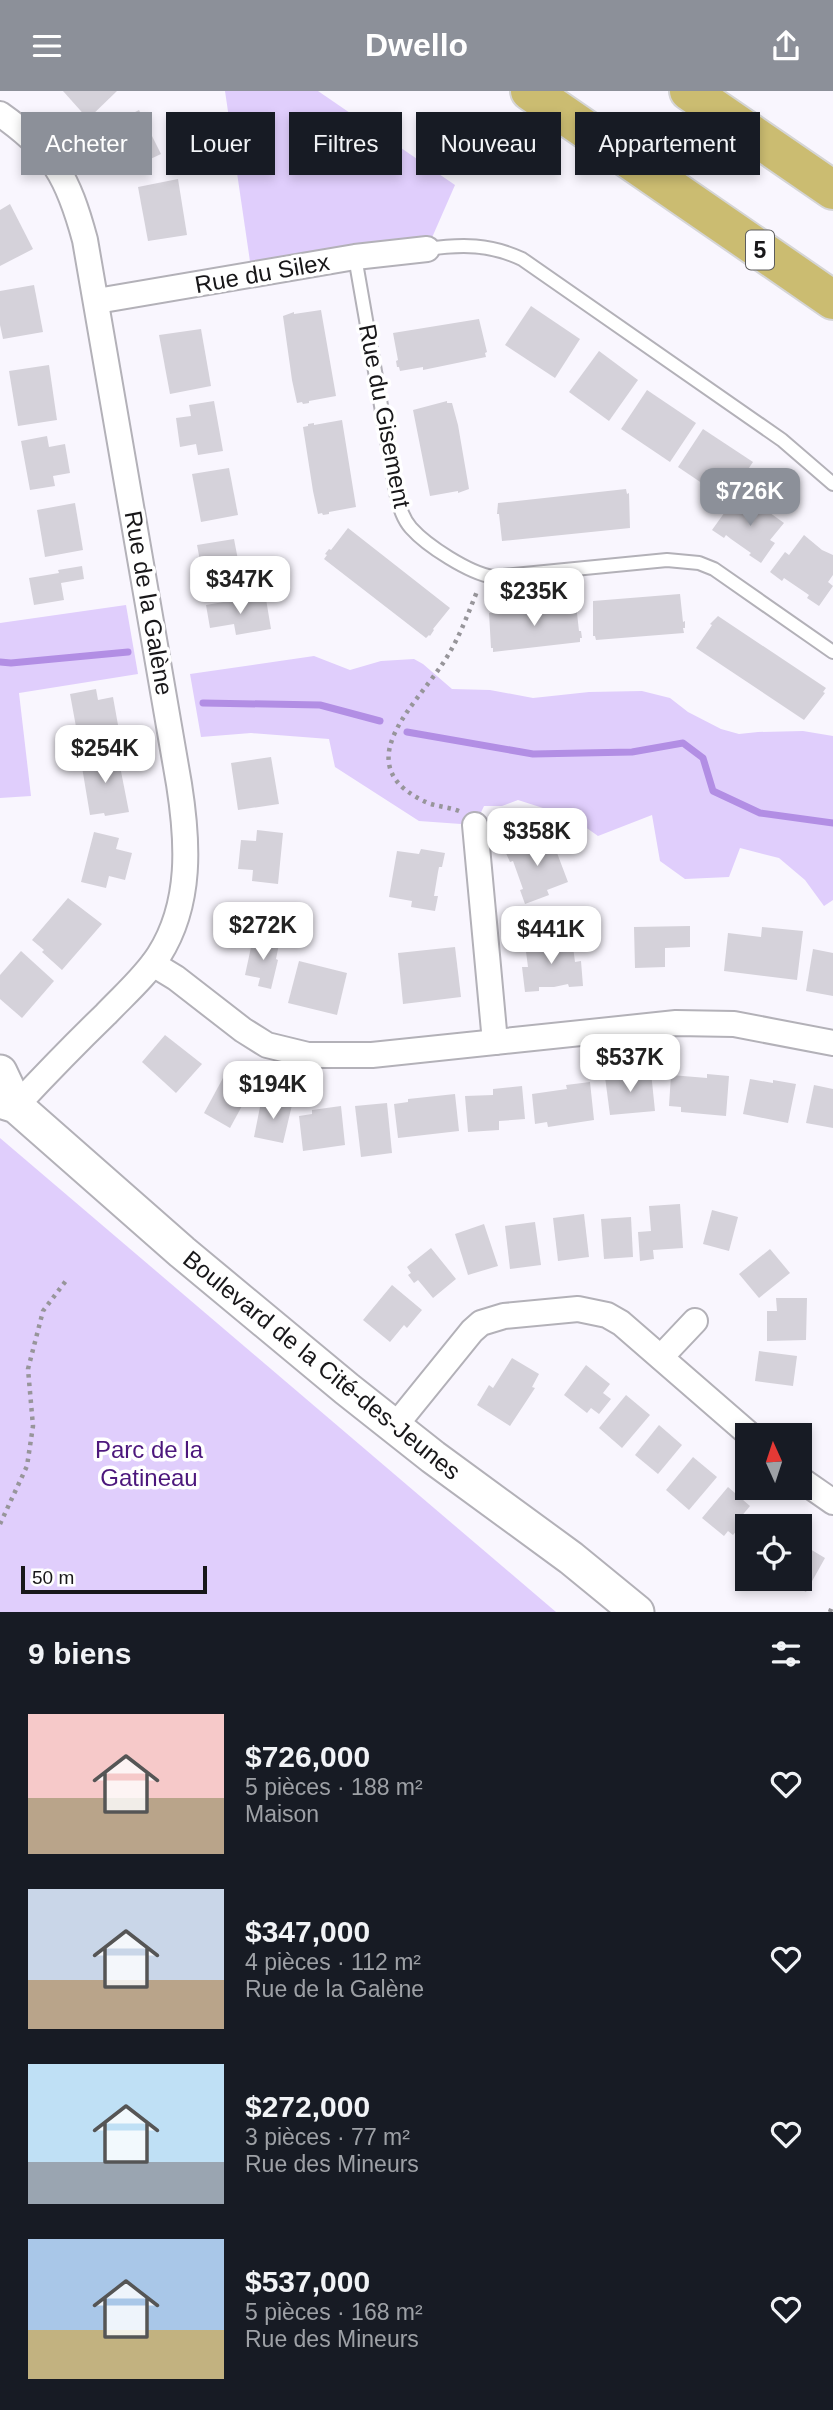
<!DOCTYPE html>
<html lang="fr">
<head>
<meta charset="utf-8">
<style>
  :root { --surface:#171b24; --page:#20242c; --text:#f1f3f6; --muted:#9ea1a6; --accent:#8c9099 }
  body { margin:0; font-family:Arial,sans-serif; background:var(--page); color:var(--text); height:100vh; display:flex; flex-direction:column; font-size:26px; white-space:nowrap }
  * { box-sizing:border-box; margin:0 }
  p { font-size:23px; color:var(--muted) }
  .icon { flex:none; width:38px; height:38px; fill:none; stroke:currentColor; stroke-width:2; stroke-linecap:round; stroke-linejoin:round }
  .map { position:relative; height:1521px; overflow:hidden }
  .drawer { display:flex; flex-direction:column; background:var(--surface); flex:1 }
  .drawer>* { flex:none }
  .hud { position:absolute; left:21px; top:21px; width:791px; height:63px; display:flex; gap:14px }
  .needle { width:46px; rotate:357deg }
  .tools { position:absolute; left:735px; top:1332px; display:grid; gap:14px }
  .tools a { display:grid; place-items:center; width:77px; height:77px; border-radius:0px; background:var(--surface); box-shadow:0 4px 10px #0003; font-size:35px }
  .scale { position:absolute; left:21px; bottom:18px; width:186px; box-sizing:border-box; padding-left:7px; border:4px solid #181719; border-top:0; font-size:19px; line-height:24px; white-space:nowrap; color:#181719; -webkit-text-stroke:5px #fff; paint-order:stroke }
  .price { position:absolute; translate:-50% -60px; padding:0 16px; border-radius:14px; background:#fff; color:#222; font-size:23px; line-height:46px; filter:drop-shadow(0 2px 4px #0008) }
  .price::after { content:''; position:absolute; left:50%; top:42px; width:21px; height:16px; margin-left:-10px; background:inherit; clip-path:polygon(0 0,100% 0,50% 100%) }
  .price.selected { background:var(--accent); color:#fff }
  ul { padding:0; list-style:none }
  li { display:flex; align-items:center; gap:21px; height:175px; padding:0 28px }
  li span { display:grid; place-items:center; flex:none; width:196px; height:140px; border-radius:0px; color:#555 }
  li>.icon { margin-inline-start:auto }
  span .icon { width:84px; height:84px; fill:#fffc; stroke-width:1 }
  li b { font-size:30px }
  h2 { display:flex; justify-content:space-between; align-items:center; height:84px; padding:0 28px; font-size:30px }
  .pill { padding:0 24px; border-radius:0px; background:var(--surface); box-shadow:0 4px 10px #0003; font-size:24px; line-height:63px }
  .pill.selected { background:var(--accent); color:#fff }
  header { display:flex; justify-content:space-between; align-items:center; height:91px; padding:0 28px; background:var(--accent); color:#fff; font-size:32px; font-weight:600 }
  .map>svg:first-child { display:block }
  .green { fill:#e0cefc }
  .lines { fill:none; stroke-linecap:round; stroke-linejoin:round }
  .stream { stroke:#b28ee4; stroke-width:7 }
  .building { fill:#d5d2da }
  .lane-casing { stroke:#b3b1b8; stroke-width:16 }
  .street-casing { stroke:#b3b1b8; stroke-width:28 }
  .secondary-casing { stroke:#b3b1b8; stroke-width:37 }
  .highway-casing { stroke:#d5d5d6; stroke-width:42 }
  .path { stroke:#97959a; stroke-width:4.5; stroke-dasharray:3.5 5; stroke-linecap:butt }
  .lane { stroke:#fff; stroke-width:12 }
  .street { stroke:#fff; stroke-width:24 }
  .secondary { stroke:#fff; stroke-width:33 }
  .highway { stroke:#cbbc71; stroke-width:38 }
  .labels { text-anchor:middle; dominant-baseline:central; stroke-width:7; stroke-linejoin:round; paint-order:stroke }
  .shield { fill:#fff; stroke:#5d5d5e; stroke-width:2 }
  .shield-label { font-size:23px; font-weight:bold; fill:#181719 }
  .street-label { font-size:24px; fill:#181719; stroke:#fff }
  .park-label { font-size:24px; fill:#4c177c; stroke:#fff }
</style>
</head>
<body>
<header><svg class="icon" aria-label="menu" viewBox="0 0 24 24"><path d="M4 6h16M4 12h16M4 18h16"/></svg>Dwello<svg class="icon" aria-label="share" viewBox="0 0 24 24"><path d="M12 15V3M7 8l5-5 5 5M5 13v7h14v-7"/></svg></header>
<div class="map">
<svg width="833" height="1521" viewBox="0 0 833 1521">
  <rect width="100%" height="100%" fill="#f9f6fe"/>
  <!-- green -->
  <g class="green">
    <polygon points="225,0 318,0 455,94 427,158 252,184"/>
    <polygon points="126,514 138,583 19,602 31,705 0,707 0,532"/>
    <polygon points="314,565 350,579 381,570 414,568 423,573 452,598 490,599 533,607 589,601 642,600 670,607 688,621 721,638 739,643 758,641 803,640 833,645 833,809 824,815 805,789 779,767 740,757 729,786 685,788 660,770 652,724 598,745 571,726 518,709 502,715 484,715 475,734 419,730 335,676 329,648 251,642 201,646 190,583"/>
    <polygon points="0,1047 556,1521 0,1521"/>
  </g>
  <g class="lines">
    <!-- stream -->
    <g class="stream">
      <polyline points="0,571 11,572 128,561"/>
      <polyline points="203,612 320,614 380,630"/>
      <polyline points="407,641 533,663 632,661 683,652 703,667 713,700 760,722 833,732"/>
    </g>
  </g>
  <!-- building -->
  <g class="building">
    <polygon points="63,0 117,0 88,28"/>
    <polygon points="139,19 161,63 125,80 104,37"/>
    <polygon points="178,88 187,144 148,150 138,96"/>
    <polygon points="10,113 33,158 0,175 0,119"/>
    <polygon points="34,194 43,241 3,248 0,234 0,200"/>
    <polygon points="531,215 580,248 555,287 505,254"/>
    <polygon points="321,219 336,305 309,310 309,312 303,313 302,311 297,312 292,289 283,225 294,221 294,223"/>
    <polygon points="479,228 487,261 485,262 486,266 423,279 423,276 400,280 399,276 397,276 396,270 398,269 393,242"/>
    <polygon points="201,238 211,295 170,303 159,244"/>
    <polygon points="599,260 638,289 609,330 569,301"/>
    <polygon points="49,274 57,329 18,335 9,280"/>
    <polygon points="647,299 696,332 670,371 621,338"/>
    <polygon points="214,310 223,360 198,364 196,353 180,356 176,327 191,325 189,314"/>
    <polygon points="447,310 447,312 452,312 458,334 469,398 458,402 458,400 430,405 413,319"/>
    <polygon points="342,329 356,416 329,421 329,423 323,424 322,422 318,423 313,400 303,336 308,335 308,333 314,332 314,334"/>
    <polygon points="703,338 753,371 727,409 678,376"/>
    <polygon points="47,345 49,356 65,353 70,382 53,385 55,395 30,399 21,350"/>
    <polygon points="229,377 238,424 201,431 192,383"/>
    <polygon points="626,398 627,403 629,402 630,437 502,450 499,423 497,423 498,412"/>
    <polygon points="744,403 784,432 770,449 775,452 761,472 749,464 751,462 731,448 726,444 724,447 712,439 727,418 731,422"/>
    <polygon points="75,412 83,459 45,466 37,419"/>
    <polygon points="348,437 450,517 433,538 434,539 430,545 429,544 426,547 324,468 327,464 325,463 329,458 331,459"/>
    <polygon points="804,444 822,459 833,464 833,484 828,491 833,495 819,515 807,507 809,504 784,487 782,490 770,481 785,461 789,464"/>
    <polygon points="234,448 243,495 204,501 199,477 201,475 197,454"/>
    <polygon points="82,475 84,488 61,492 64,509 34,514 29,487 59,482 58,479"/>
    <polygon points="680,503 683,531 685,530 685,537 683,537 684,542 596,549 595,545 593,545 593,510"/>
    <polygon points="266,508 271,538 236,544 234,533 210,537 206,514 235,509 236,513"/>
    <polygon points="576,513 579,540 581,540 582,547 580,547 580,551 493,561 493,557 491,557 489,522"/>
    <polygon points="718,525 826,597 823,601 825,602 804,629 696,557 712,534 710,533"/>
    <polygon points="96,598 98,609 113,606 118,634 103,636 105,648 79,652 70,603"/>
    <polygon points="117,660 129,721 105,725 104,722 90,724 81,670 95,668 94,664"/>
    <polygon points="271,666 279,713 238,719 231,672"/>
    <polygon points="257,739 283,742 278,793 252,790 253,779 238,778 241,749 256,750"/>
    <polygon points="94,741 119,747 116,758 132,762 125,789 109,785 106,797 81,791"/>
    <polygon points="551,746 568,791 547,799 549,804 525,813 520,799 523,798 513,770 510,771 504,758 528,749 530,754"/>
    <polygon points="421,758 445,762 442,776 439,776 438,781 434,805 438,805 435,820 411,816 412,810 389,806 397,760 419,763"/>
    <polygon points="68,807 102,833 62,879 42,861 44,859 32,849"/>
    <polygon points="690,835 690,856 665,857 665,876 635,877 634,836"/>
    <polygon points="762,836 803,840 797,889 724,880 728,842 761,846"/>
    <polygon points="253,847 279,853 276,868 278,869 271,898 258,895 260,887 245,884"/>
    <polygon points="572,848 575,871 581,870 583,895 569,896 568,893 554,896 539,896 539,900 525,901 522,876 528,876 525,853"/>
    <polygon points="455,856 461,906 403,913 398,862"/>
    <polygon points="813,858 833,862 833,905 806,900"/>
    <polygon points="21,860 54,890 22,927 0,908 0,884"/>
    <polygon points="299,870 347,882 337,924 288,912"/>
    <polygon points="165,944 202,973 176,1002 142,971"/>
    <polygon points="651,981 655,1020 610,1024 605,986"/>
    <polygon points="707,983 729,985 726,1025 681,1021 681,1016 669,1015 671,984 707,987"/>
    <polygon points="223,987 249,1002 230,1037 204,1022"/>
    <polygon points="750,988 773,992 773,989 796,993 788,1032 743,1023"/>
    <polygon points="590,991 594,1029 548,1036 547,1031 535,1033 532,1003 567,998 566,994"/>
    <polygon points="814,994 833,998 833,1037 806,1032"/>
    <polygon points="522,995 525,1028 499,1030 499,1039 468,1041 465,1005 493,1004 493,998"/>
    <polygon points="455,1003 459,1040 398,1047 394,1013 408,1011 408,1008"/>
    <polygon points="273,1010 292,1014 283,1052 254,1046 261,1011 273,1013"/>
    <polygon points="387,1012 392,1062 361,1066 355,1015"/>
    <polygon points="341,1015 345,1054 303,1060 299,1025 312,1023 312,1019"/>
    <polygon points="680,1113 683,1157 653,1159 654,1168 640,1170 638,1141 651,1140 649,1115"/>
    <polygon points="712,1119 738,1126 729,1160 703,1153"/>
    <polygon points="584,1123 589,1166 558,1170 553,1127"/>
    <polygon points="631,1126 633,1166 604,1168 601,1128"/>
    <polygon points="535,1131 541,1174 510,1178 505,1135"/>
    <polygon points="484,1133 498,1175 468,1184 455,1143"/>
    <polygon points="431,1157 456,1188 433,1207 418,1189 414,1192 408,1184 411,1182 407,1176"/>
    <polygon points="770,1158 790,1182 759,1207 739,1183"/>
    <polygon points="392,1194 422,1219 407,1237 404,1234 390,1251 363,1229"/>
    <polygon points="776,1207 807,1207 806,1249 767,1250 767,1220 777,1220"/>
    <polygon points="759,1260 797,1265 793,1295 755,1290"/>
    <polygon points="512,1267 539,1283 532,1296 535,1297 510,1335 477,1314 489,1294 493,1297"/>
    <polygon points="586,1274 610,1293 603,1302 611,1308 599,1323 591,1317 587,1322 564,1304"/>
    <polygon points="626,1304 650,1324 622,1357 599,1337"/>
    <polygon points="659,1334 682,1354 658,1383 635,1364"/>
    <polygon points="693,1366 717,1386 689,1419 666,1399"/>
    <polygon points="728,1396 750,1415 735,1433 739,1437 733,1444 728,1440 724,1445 702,1427"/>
    <polygon points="764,1424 777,1435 755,1435"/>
    <polygon points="800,1452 825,1467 806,1501 783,1488 800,1488"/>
  </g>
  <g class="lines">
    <!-- lane casing -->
    <g class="lane-casing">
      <g id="lane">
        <path d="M427,158C462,153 490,153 522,168L782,349L833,393"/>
        <path d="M355,166L397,406C400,417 403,428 411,437C427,455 469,482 493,486L667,469L699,472L714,478L833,561"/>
      </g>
    </g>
    <!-- street casing -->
    <g class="street-casing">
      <g id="street">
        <path d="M0,23C54,61 68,86 85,149L179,693C188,750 192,812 159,864C145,886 124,904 106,923C75,953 45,984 16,1015"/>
        <polyline points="97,210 355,166 427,158"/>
        <polyline points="475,734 495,951"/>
        <polyline points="153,873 176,887 243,939 267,954 308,964 372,964 676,932 734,933 833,952"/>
        <polyline points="661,1266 695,1230"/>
        <polyline points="395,1335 472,1240 481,1232 504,1225 578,1218 607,1224 621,1232 750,1344"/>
        <polyline points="800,1388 833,1411"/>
      </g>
    </g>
    <!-- secondary casing -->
    <g class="secondary-casing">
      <g id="secondary">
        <polyline points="0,981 16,1015"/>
        <polyline points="0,1010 16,1015 182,1161 347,1298 433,1366 571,1467 637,1521"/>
      </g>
    </g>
    <!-- highway casing -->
    <g class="highway-casing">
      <g id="highway">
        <polyline points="530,0 833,209"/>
        <polyline points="689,0 833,99"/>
      </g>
    </g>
    <!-- path -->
    <g class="path">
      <path d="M459,720C449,716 439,716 428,712C347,676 411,619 441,575C458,551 467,525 478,498"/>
      <polyline points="0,1433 27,1375 33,1335 28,1278 43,1220 68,1187"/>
      <polyline points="830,1521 833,1513"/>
    </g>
    <!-- lane -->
    <use href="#lane" class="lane"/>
    <!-- street -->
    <use href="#street" class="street"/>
    <!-- secondary -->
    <use href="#secondary" class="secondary"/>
    <!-- highway -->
    <use href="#highway" class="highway"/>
  </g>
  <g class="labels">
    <!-- shield labels -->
    <rect class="shield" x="746" y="139.5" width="28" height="39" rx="5"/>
    <g class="shield-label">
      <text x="760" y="159">5</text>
    </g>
    <!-- street labels -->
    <g class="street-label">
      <text transform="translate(262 182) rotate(-10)">Rue du Silex</text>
      <text transform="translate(385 325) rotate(79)">Rue du Gisement</text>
      <text transform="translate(149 512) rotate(80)">Rue de la Galène</text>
      <text transform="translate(322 1274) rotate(39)">Boulevard de la Cité-des-Jeunes</text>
    </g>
    <!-- park labels -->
    <g class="park-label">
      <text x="149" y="1358">Parc de la<tspan x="149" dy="28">Gatineau</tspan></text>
    </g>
  </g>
</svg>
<div class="tools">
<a><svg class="needle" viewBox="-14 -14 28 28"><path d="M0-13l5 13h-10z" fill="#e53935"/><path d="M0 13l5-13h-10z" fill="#9ea1a6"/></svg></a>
<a><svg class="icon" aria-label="locate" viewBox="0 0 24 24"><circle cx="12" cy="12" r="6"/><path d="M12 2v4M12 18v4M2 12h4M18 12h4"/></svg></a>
</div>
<div class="scale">50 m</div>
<b class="price selected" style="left:750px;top:437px">$726K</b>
<b class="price" style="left:240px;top:525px">$347K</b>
<b class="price" style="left:534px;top:537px">$235K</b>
<b class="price" style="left:105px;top:694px">$254K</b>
<b class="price" style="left:537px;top:777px">$358K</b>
<b class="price" style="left:263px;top:871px">$272K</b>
<b class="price" style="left:551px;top:875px">$441K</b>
<b class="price" style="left:630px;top:1003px">$537K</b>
<b class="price" style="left:273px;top:1030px">$194K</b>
<div class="hud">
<a class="pill selected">Acheter</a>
<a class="pill">Louer</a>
<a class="pill">Filtres</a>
<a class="pill">Nouveau</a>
<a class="pill">Appartement</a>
</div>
</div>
<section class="drawer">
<h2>9 biens<svg class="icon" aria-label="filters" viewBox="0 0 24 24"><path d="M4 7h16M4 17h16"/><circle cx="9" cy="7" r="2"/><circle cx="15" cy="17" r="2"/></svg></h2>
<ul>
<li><span style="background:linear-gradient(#f6c9c9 60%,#b9a48a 0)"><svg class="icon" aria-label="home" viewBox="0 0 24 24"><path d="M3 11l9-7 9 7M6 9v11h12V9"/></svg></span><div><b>$726,000</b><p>5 pièces · 188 m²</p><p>Maison</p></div><svg class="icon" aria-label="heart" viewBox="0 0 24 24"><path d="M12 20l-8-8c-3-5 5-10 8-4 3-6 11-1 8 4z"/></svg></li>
<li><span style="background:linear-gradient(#c9d6e8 65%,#b9a48a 0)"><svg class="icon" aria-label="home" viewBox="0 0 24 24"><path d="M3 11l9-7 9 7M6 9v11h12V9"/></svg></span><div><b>$347,000</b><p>4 pièces · 112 m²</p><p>Rue de la Galène</p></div><svg class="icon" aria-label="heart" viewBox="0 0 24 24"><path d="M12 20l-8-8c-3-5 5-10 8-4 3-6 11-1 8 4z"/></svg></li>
<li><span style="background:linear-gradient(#bfe0f5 70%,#9aa5b1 0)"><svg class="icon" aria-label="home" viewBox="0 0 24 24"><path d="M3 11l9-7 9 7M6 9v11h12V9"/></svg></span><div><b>$272,000</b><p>3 pièces · 77 m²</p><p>Rue des Mineurs</p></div><svg class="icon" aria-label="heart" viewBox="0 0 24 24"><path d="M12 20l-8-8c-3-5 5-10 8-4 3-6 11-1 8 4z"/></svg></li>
<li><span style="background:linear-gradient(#a9c7e8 65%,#c2b280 0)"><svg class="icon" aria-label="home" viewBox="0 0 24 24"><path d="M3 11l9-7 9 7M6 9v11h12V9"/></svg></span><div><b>$537,000</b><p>5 pièces · 168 m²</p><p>Rue des Mineurs</p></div><svg class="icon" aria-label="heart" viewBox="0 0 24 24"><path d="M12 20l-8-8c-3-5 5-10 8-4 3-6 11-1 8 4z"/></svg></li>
</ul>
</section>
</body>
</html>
